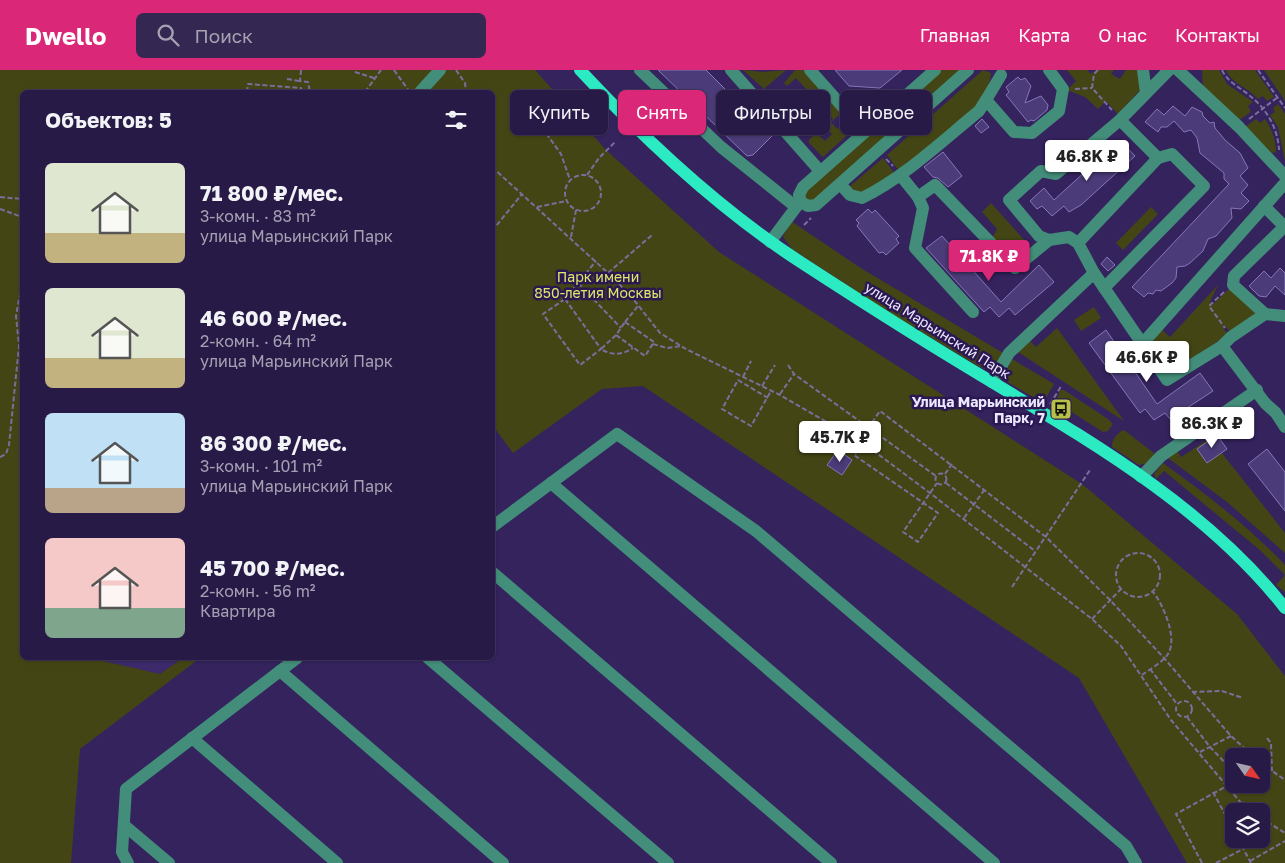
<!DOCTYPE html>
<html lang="ru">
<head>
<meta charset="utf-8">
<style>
  :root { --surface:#281a46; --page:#342751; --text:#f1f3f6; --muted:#a5a1b3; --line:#44385f; --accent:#db2777 }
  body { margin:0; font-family:"Golos Text",sans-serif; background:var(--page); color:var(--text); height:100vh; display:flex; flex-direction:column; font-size:19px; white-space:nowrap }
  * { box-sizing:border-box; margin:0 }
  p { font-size:16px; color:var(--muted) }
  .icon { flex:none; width:28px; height:28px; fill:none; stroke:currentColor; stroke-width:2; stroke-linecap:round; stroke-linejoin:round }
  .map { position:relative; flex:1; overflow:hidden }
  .details { position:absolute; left:20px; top:20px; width:475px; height:570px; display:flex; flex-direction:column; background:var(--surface); border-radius:8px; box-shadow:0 1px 4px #0004,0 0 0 1px var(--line) }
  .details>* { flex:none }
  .banner { position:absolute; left:510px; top:20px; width:475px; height:45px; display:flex; gap:10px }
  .needle { width:32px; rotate:124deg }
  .controls { position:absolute; left:1225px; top:678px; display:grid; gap:10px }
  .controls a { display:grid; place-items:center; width:45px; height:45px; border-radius:8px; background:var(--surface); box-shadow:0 1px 4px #0004,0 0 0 1px var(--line); font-size:25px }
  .price { position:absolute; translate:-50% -42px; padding:0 11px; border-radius:5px; background:#fff; color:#222; font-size:16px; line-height:32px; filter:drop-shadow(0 1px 2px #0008) }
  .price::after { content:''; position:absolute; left:50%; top:30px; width:15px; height:11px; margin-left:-8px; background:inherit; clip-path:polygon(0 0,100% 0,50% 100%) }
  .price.current { background:var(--accent); color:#fff }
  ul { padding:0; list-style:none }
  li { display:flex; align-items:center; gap:15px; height:125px; padding:0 25px }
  li span { display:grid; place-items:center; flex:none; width:140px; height:100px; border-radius:8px; color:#555 }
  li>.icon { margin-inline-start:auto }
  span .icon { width:60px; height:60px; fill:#fffc; stroke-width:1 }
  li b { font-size:21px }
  h2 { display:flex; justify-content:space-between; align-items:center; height:60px; padding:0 25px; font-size:21px }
  .pill { padding:0 18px; border-radius:8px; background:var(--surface); box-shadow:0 1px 4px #0004,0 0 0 1px var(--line); font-size:18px; line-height:45px }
  .pill.current { background:var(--accent); color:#fff }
  header { display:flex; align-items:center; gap:30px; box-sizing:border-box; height:70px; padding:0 25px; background:var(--accent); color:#fff }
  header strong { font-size:24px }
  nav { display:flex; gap:28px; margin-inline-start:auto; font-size:18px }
  .search { width:350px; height:45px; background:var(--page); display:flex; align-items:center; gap:12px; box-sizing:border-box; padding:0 18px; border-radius:8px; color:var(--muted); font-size:19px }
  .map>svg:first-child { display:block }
  .built { fill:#3d2a6c }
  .green { fill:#434614; fill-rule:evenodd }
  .building { fill:#4b3b79; stroke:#8577ba }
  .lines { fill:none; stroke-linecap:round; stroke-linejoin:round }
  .path { stroke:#7b6e9c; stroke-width:2; stroke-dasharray:5 2.5; stroke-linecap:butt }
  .minor { stroke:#438e7a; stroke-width:12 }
  .major { stroke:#2cebc2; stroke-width:12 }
  .labels { text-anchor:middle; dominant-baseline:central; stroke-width:5; stroke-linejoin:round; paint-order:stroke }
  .park-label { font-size:14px; fill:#dfe969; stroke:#2b1853 }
  .street-label { font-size:14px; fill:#ece8ff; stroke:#2b1853 }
  .poi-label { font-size:14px; font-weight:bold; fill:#ece8ff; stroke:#2b1853; text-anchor:end }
</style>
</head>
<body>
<header>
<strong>Dwello</strong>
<div class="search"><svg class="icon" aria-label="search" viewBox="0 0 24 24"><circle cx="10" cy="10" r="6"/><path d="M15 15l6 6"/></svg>Поиск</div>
<nav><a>Главная</a><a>Карта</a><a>О нас</a><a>Контакты</a></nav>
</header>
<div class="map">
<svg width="1285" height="793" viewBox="0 0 1285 793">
  <rect width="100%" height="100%" fill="#35235e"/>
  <!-- built -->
  <polygon class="built" points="90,588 183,588 160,604"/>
  <!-- green -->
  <g class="green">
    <path d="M0,0H535L606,80L719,182L1082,414L1237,544L1285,606V793H1187L1079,608L643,316L602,319L513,383L493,356L492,22H22V588H90L160,604L183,588H200L80,679L71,793H0ZM1234,686H1261V714H1234ZM1234,741H1261V769H1234Z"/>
    <polygon points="743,0 763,2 786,0 764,19"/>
    <polygon points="795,0 803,0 841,40 839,45 831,52 837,59 849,51 855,58 823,87 809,73 809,70 816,63 825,71 832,64 824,57 833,49 796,8 787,16 784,13"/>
    <polygon points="940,0 962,0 818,130 808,133 803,123"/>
    <path d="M983,0L991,3C989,40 926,79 899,101L887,85Z"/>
    <polygon points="1067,0 1087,0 1091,4 1096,0 1114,0 1111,4 1120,9 1126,0 1138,0 1140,20 1118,44 1106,31 1098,39 1085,27 1067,20 1076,11"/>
    <polygon points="1202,0 1219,0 1227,14 1253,32 1248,36 1251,42 1238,51 1203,16"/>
    <path d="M1226,0H1255L1274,27L1267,31L1263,26L1258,29C1249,18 1232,14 1226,0Z"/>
    <polygon points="1264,0 1285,0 1285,31"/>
    <polygon points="1278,34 1285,44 1285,91 1278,57 1270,45 1275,42 1273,38"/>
    <path d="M1256,49L1260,53L1265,49C1272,60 1276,69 1276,82L1272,83L1245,57Z"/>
    <polygon points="883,88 895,104 862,125 849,117"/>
    <polygon points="991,133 1026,172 1008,188 991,170 997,159 982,142"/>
    <polygon points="1151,137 1158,144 1123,180 1116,173"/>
    <polygon points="791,151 859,197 1003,283 996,294 986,299 980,297 890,243 792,179 783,167"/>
    <polygon points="1218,215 1210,232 1212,235 1230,218 1256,244 1231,263 1224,255 1222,256 1228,265 1171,301 1168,301 1151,277 1152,270 1162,260 1170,267"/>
    <polygon points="1094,237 1101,248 1081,261 1074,250"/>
    <polygon points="1057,258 1124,351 1018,282 1030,271 1036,277"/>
    <polygon points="1012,289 1054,314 1043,333 1006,311 1007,300"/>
    <polygon points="1060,320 1064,320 1108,349 1113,354 1108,361 1103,362 1056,332"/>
    <path d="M1124,360L1155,384L1148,393L1139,395L1112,377C1111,370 1118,362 1124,360Z"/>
    <polygon points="1210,368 1285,463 1285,483 1227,432 1168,388 1175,378 1181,387"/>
    <path d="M1163,393C1206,424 1249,457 1285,495V522L1276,515L1285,505L1261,481L1164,401L1156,409L1154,404Z"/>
  </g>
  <!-- building -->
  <g class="building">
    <polygon points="658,0 706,0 772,66 753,85 747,86"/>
    <polygon points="835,0 902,0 880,18 849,16"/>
    <polygon points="1018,7 1021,10 1025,8 1031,16 1025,33 1041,26 1048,35 1047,40 1034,51 1031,50 1028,52 1006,25 1009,22 1006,17"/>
    <polygon points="1173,36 1185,46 1192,37 1202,42 1203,46 1210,53 1214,52 1215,58 1225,70 1240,83 1248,98 1240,106 1248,115 1241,123 1249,131 1241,139 1231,138 1232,148 1216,166 1208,169 1203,181 1190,193 1185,196 1177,197 1176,208 1172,213 1161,221 1156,220 1153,224 1148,223 1144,227 1132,217 1229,114 1224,109 1224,103 1200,83 1197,68 1191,60 1184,62 1174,51 1167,57 1161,57 1158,62 1145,52 1157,39 1164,45"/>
    <polygon points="982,49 989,57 981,63 975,56"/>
    <polygon points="1120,70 1135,86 1081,135 1069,142 1064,136 1052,146 1042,136 1037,139 1030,131 1044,118 1054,130"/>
    <polygon points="943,82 962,106 948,117 938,108 933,107 924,97"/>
    <polygon points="868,139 872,143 875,140 899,166 896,169 899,173 886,185 883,182 879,183 857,156 859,153 856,150"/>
    <polygon points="942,166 1001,232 1039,195 1054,212 1015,245 1009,238 999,247 990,237 984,242 926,178"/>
    <polygon points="1107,187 1115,195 1108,201 1101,194"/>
    <polygon points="1280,198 1285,203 1285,225 1275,216 1266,227 1259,226 1249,216 1264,201 1271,208"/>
    <polygon points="1106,260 1157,334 1200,303 1213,321 1170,349 1165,343 1154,350 1145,339 1140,343 1089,273"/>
    <polygon points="1217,365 1227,379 1207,393 1197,379"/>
    <polygon points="1267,379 1285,402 1285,441 1248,394"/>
    <polygon points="838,380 852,390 842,405 827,395"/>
  </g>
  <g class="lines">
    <!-- path -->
    <g class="path">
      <polyline points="301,0 300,11 308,12 310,22"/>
      <polyline points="394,0 409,21"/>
      <polyline points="456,0 465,13 466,22"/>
      <polyline points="1098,0 1094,4 1092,18 1112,40"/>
      <path d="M1222,0C1228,13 1240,17 1250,26C1267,39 1278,59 1279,80"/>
      <polyline points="1258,0 1285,38"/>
      <polyline points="355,2 374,8"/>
      <polyline points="287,9 300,11"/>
      <polyline points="1075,19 1092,18"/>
      <polyline points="247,22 248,14 301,18 301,22"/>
      <polyline points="365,22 381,0"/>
      <polyline points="520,27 561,84 570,110"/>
      <polyline points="1249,49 1278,27"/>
      <polyline points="886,89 893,96"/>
      <polyline points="492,97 608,203 630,225 660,263 686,279 780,325 863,373 930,423 1092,549 1121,576 1171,650 1242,734 1252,741"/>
      <circle cx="583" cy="123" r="18"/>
      <polyline points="587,105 599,88 616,71"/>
      <polyline points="0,127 22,129"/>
      <polyline points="537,137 566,131"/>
      <polyline points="0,139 22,147"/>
      <polyline points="804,155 811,148"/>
      <polyline points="492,161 522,124"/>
      <polyline points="571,167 576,140"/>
      <polyline points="608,203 652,165"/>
      <polyline points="578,213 621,258"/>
      <polyline points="1224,222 1209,236 1225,258"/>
      <polyline points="565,229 601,279 580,295 543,244 565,229 596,191"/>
      <polygon points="625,252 654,272 645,286 616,265"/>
      <polyline points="625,252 638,236"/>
      <path d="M616,265L601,279C612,286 623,285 633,278"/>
      <polyline points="653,274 667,278 681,276"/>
      <polyline points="788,295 794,304 936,406"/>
      <polyline points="743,307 751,291"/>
      <polyline points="762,316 775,295"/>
      <polyline points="780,324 794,304"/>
      <polyline points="768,328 738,310 722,339 751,356 771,321"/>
      <polyline points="1050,334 1062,315"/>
      <polyline points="859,371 880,341 1046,467 1110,530 1164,588 1231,666 1253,686"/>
      <polyline points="863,374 854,385 938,443 918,472 903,462 937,413"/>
      <polyline points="0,387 6,384 9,375 19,276 16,246 22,213"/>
      <circle cx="941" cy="409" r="5.5"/>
      <polyline points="945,404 952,394"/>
      <polyline points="946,413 1035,481"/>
      <polyline points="964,448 985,419"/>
      <circle cx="1138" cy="505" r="22"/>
      <polyline points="1012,517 1090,400"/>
      <polyline points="1092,549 1121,519"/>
      <polyline points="1150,599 1177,634"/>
      <path d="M1142,605C1150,599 1165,591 1169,582C1177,567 1163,534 1153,522"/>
      <polyline points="1192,622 1222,621 1243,628"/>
      <circle cx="1184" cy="639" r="8"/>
      <polyline points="1187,647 1210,677 1234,702"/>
      <polyline points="1267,668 1271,673 1272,701"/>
      <polyline points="1200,682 1231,666"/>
      <polyline points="1261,693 1285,710"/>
      <polyline points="1213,722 1234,761"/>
      <polyline points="1261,748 1285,763"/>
      <polyline points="1238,769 1251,793"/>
      <polyline points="1250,791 1285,771"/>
      <polyline points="1202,793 1176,744 1234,712"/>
      <polyline points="1216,793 1243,779"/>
    </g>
    <!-- minor -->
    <g class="minor">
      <polyline points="640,0 721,77 796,137"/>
      <polyline points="731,0 820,101"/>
      <polyline points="810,0 865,62"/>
      <polyline points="935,0 803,117 799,125 801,132 808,136 816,135 968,0"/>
      <polyline points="1143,0 1146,23"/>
      <polyline points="1169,0 1120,50 1056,104 1041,101 1009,130 1039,166 1049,170 1069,167 1078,173 1094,203 1167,310 1222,276 1231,267 1265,244 1285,246"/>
      <polyline points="1178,0 1239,57 1285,106"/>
      <polyline points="1001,5 986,30 1014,62 1032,63 1059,41 1063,19 1049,0"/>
      <polyline points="420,22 440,0"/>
      <polyline points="635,57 666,26"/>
      <polyline points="901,106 918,127 923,138 915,178 973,242"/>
      <path d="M840,114L850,125L862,128C906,106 941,72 979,41L986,30"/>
      <polyline points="918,127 935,115 1015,198 1049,170"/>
      <polyline points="1264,136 1285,157"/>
      <polyline points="770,172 800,132"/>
      <polyline points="1078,173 1158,88 1120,50"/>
      <polyline points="1104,218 1204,116 1172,84 1158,88"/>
      <polyline points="1265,244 1233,215 1234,206 1284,157"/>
      <polyline points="1143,273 1285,113"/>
      <polyline points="1222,276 1265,333 1276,343 1285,357"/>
      <polyline points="992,312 1009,283 1094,203"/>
      <polyline points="1141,407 1161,386 1257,320"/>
      <polyline points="551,413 994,793"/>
      <polyline points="492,457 617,364 756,461 1126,776 1136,793"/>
      <polyline points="492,502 831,793"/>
      <polyline points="428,588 668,793"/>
      <polyline points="280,601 503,793"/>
      <polyline points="192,668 337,793"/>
      <polyline points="124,755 169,793"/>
      <polyline points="128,793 122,782 126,719 297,588"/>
    </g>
    <!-- major -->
    <path class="major" d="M580,0C647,72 720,140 802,193C865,234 928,274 992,312C1097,375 1208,440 1285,538"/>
  </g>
  <!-- icons -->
  <defs>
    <g id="bus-square" transform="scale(1.125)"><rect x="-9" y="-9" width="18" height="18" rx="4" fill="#b8c147" stroke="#2b1853"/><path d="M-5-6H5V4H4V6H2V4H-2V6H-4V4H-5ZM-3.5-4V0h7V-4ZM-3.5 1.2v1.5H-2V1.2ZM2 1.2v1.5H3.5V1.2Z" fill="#111"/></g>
  </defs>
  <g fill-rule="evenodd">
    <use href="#bus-square" x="1061" y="339"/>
  </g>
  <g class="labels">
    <!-- park labels -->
    <g class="park-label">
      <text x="598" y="206">Парк имени<tspan x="598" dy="16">850-летия Москвы</tspan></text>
    </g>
    <!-- street labels -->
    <g class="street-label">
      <text transform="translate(938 260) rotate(32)">улица Марьинский Парк</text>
    </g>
    <!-- poi labels -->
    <g class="poi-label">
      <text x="1045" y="331">Улица Марьинский<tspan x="1045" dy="16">Парк, 7</tspan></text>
    </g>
  </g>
</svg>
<div class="controls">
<a><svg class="needle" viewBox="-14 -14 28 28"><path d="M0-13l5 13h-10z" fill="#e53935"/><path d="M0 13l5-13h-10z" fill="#a5a1b3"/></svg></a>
<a><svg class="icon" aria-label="layers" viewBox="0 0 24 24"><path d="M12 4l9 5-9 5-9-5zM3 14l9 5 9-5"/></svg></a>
</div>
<b class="price" style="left:1087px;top:112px">46.8K ₽</b>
<b class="price current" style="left:989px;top:212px">71.8K ₽</b>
<b class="price" style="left:1147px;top:313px">46.6K ₽</b>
<b class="price" style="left:1212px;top:379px">86.3K ₽</b>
<b class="price" style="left:840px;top:393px">45.7K ₽</b>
<div class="banner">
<a class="pill">Купить</a>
<a class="pill current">Снять</a>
<a class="pill">Фильтры</a>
<a class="pill">Новое</a>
</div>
<section class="details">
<h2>Объектов: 5<svg class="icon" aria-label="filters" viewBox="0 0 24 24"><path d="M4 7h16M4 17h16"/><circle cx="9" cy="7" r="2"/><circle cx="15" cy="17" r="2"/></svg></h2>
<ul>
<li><span style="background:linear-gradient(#dfe7d0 70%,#c2b280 0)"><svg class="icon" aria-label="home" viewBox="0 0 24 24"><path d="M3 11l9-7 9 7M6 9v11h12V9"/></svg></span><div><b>71 800 ₽/мес.</b><p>3-комн. · 83 m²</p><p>улица Марьинский Парк</p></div></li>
<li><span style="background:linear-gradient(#dfe7d0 70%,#c2b280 0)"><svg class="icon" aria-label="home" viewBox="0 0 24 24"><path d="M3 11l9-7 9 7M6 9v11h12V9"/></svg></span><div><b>46 600 ₽/мес.</b><p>2-комн. · 64 m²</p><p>улица Марьинский Парк</p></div></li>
<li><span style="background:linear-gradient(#bfe0f5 75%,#b9a48a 0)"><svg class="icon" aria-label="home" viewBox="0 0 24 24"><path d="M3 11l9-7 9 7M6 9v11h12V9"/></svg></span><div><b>86 300 ₽/мес.</b><p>3-комн. · 101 m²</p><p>улица Марьинский Парк</p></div></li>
<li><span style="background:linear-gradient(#f6c9c9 70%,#7fa58c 0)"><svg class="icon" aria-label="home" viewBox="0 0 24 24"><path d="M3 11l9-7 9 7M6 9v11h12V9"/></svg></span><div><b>45 700 ₽/мес.</b><p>2-комн. · 56 m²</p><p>Квартира</p></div></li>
</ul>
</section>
</div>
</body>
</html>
